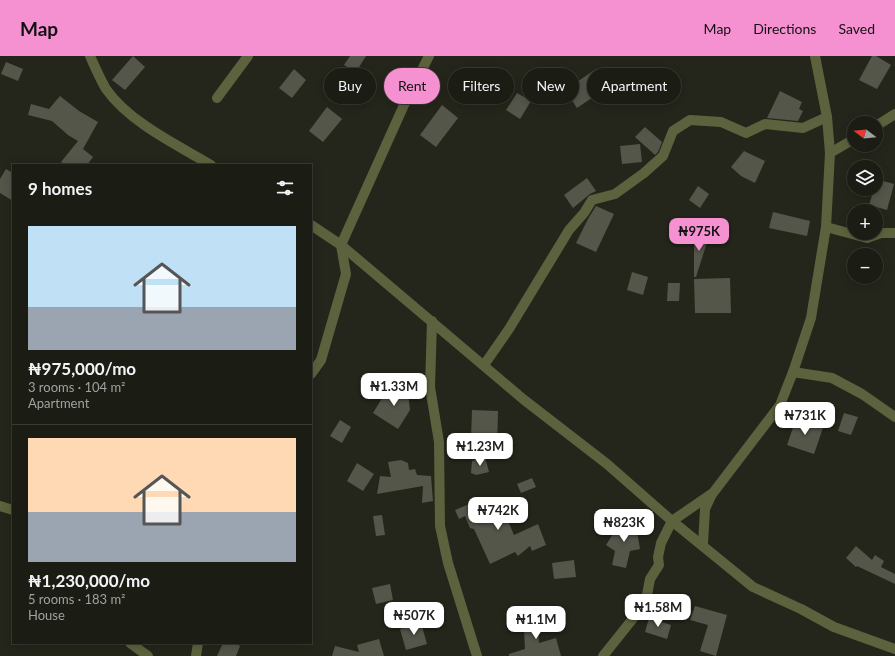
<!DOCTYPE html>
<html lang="en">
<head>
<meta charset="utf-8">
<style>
  :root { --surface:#1b1c14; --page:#282922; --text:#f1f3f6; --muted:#a0a1a0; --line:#393a34; --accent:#f590d1 }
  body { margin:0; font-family:Lato,sans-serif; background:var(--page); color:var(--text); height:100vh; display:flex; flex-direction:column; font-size:15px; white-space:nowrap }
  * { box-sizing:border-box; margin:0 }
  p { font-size:13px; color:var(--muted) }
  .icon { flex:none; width:22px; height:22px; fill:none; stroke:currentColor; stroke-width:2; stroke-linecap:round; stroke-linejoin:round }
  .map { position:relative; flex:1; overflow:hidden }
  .drawer { position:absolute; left:12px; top:108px; width:300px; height:480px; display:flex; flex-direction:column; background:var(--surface); border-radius:0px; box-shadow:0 2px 10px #0003,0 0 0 1px var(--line) }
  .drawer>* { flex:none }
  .hud { position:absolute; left:324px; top:12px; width:380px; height:36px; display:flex; gap:8px }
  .needle { width:26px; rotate:286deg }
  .controls { position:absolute; left:847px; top:60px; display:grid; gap:8px }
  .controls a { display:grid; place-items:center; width:36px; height:36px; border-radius:50%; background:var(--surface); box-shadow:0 2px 10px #0003,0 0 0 1px var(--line); font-size:20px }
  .price { position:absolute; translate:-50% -34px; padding:0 9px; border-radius:8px; background:#fff; color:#222; font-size:13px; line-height:26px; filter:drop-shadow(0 1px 2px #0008) }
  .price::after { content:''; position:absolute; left:50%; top:24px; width:12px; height:9px; margin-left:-6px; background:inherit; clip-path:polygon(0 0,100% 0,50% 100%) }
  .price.on { background:var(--accent); color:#111 }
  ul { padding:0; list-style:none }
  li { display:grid; align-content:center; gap:8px; height:212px; padding:0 16px }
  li+li { border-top:1px solid var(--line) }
  li span { display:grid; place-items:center; height:124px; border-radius:0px; color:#555 }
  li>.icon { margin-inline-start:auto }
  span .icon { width:72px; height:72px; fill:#fffc; stroke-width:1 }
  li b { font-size:17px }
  h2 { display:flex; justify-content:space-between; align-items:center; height:48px; padding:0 16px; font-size:17px }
  .pill { padding:0 14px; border-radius:18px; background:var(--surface); box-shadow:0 2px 10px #0003,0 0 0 1px var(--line); font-size:14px; line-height:36px }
  .pill.on { background:var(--accent); color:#111 }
  header { display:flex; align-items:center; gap:24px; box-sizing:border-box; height:56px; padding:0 20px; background:var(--accent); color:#111 }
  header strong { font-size:19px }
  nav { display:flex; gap:22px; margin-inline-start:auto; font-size:14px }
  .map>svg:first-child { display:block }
  .building { fill:#54564a }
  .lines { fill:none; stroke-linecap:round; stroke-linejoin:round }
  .minor { stroke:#5d623e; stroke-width:10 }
</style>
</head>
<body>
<header>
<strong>Map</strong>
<nav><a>Map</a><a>Directions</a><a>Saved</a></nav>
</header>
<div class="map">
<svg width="895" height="600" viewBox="0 0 895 600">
  <rect width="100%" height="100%" fill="#24261b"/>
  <!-- building -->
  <g class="building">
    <polygon points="133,0 145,11 125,34 112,24"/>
    <polygon points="350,0 366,0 356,16 344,9"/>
    <polygon points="872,0 876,0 891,9 877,33 859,24"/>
    <polygon points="6,6 23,13 18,25 1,18"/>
    <polygon points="294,13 306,24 292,42 279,32"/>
    <polygon points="596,13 608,31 577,52 565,34"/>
    <polygon points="780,35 802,46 799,53 803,55 798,65 767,62"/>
    <polygon points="517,37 531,45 520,63 506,54"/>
    <polygon points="60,40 79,55 98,66 83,93 93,101 87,109 65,109 61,106 78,85 68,79 52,65 28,59 31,48 49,53"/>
    <polygon points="442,49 458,62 436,91 420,79"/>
    <polygon points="327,51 342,63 323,86 309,75"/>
    <polygon points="645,71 662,86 658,96 655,99 635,81"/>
    <polygon points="640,88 642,106 622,108 620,90"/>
    <polygon points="744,95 765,105 755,127 741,120 731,111"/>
    <polygon points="6,113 13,117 13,145 0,137 0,123"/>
    <polygon points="587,122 596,135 590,138 573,152 564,139"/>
    <polygon points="876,123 894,128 887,154 869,149 874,133 876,133"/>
    <polygon points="698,130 709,138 700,152 689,144"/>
    <polygon points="596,150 614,158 596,196 576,187 588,163"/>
    <polygon points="773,156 810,165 807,180 769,172"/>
    <polygon points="694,179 708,183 696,221 694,221"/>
    <polygon points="632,216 648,221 643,239 627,234"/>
    <polygon points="730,222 731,257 695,257 694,223"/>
    <polygon points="668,227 680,227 679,245 667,245"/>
    <polygon points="396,329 408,337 410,354 398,373 373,357 387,334 392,337"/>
    <polygon points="472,354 498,355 497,392 480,392 473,390 471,383"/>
    <polygon points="844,357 858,361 851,379 838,375"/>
    <polygon points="796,363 823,372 814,398 787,389"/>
    <polygon points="340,364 351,371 342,387 330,380"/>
    <polygon points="485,401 489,416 476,419 471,417 472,405"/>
    <polygon points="401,404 408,407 409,414 415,413 417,419 431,420 433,445 422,447 423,430 377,438 380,420 391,421 388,406"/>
    <polygon points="357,407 374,418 363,435 347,425"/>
    <polygon points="532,422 536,431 521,437 517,428"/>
    <polygon points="486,441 490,449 495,447 504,467 508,465 514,479 538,468 546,489 532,495 530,490 518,500 515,496 490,508 474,473 470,472 465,460 459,463 455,454"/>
    <polygon points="382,459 385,479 376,480 373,460"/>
    <polygon points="626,460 636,463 633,473 637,475 640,493 630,495 626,512 612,509 615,495 606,489 618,470 623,474"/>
    <polygon points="856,490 872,504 875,499 884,505 881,511 895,518 895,528 857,510 856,511 846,502"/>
    <polygon points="574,504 576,521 554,523 552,507"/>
    <polygon points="390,528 393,544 376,548 372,532"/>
    <polygon points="695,550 727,559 716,600 700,595 708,569 690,564"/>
    <polygon points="537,555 539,587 556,582 561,600 509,600 509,598 525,593 523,556"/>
    <polygon points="649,562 671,569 667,583 645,576"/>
    <polygon points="421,567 427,588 406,594 400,573"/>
    <polygon points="379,583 384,600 332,600 335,590 359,596 357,589"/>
    <polygon points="223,587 234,587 240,590 236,600 217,600"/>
  </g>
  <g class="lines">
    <!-- minor -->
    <g class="minor">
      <path d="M90,0C95,11 100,23 106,33C129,66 177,89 211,109"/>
      <polyline points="217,42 248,0"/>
      <polyline points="876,70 895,58"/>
      <polyline points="830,97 854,83"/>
      <polyline points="311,169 341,189 523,343 607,408 672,465 753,531 801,553 834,571 895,593"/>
      <polyline points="826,171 867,182 881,177 895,177"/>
      <polyline points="432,265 430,331 439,386 440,470 448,507 477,600"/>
      <polyline points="484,309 509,273 569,174 584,157 592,144 615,138 644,117 663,100 673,75 690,64 721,66 746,77 765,68 803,72 827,61"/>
      <polyline points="793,316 832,322 862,338 895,361"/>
      <polyline points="311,318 321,304 346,218 341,189 404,49 429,0"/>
      <polyline points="0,450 13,454"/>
      <polyline points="703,488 705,453 712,438"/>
      <polyline points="130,587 148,600"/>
      <polyline points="196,600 198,587"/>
      <polyline points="603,600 635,560 647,539 650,523 659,509 658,501 661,487 672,465 713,437 780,349 793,316 811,262 826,171 830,97 827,61 815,0"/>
    </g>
  </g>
</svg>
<div class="controls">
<a><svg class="needle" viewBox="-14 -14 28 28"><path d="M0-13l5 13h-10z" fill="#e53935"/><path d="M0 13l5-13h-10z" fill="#a0a1a0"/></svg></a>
<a><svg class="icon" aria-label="layers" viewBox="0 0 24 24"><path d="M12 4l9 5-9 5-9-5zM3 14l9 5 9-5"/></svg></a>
<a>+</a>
<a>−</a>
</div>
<b class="price on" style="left:699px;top:196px">₦975K</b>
<b class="price" style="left:394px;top:351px">₦1.33M</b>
<b class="price" style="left:805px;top:380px">₦731K</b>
<b class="price" style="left:480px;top:411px">₦1.23M</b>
<b class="price" style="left:498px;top:475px">₦742K</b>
<b class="price" style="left:624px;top:487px">₦823K</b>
<b class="price" style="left:658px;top:572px">₦1.58M</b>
<b class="price" style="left:414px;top:580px">₦507K</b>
<b class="price" style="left:536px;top:584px">₦1.1M</b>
<div class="hud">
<a class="pill">Buy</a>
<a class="pill on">Rent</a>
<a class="pill">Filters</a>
<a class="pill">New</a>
<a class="pill">Apartment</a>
</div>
<section class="drawer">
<h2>9 homes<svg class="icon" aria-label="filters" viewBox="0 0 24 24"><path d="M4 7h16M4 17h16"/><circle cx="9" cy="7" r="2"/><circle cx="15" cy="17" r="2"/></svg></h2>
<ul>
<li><span style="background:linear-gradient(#bfe0f5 65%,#9aa5b1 0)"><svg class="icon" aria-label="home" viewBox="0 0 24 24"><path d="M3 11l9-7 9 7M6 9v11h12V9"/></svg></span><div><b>₦975,000/mo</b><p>3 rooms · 104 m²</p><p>Apartment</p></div></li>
<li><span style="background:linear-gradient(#ffd9b3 60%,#9aa5b1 0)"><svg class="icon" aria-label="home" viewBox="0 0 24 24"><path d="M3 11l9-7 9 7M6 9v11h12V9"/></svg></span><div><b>₦1,230,000/mo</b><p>5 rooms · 183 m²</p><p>House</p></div></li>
</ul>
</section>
</div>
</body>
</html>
